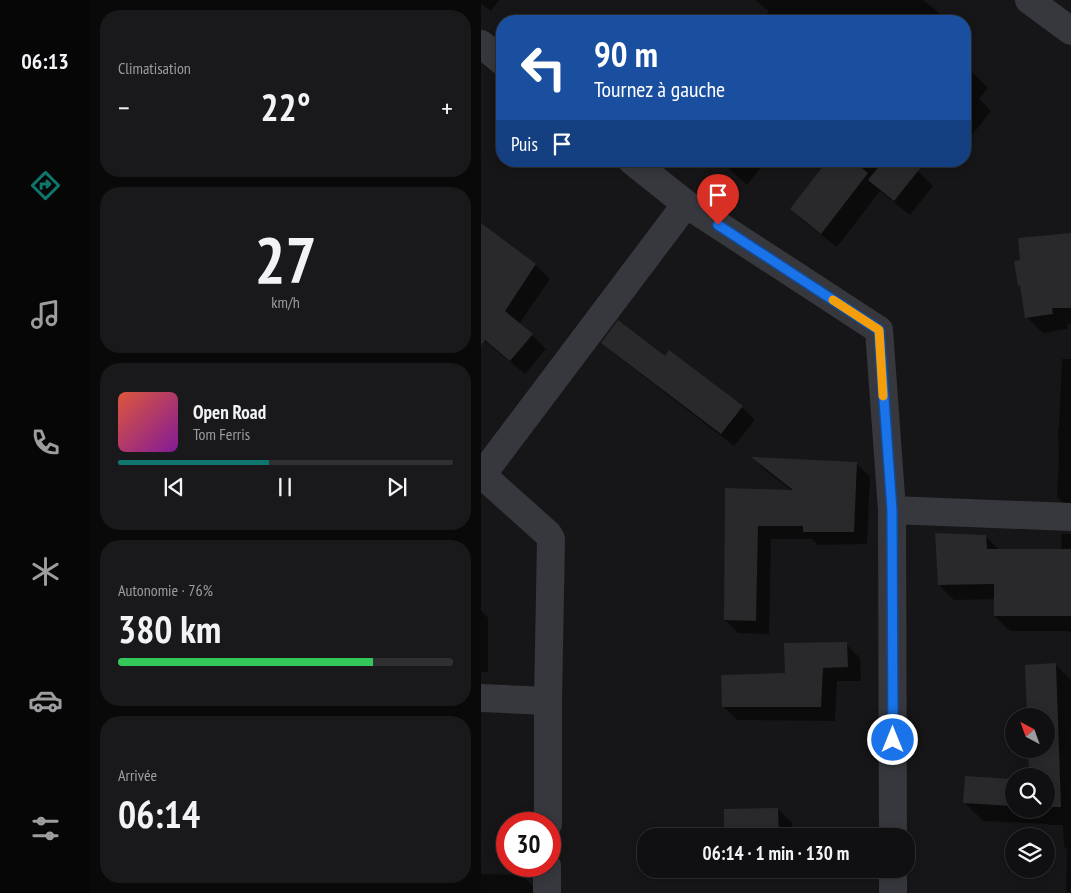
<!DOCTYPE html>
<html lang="fr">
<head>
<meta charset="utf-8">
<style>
  :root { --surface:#101012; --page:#19191b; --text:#f1f3f6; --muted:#9c9d9f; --line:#303032; --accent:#0f766e }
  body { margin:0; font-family:"PT Sans Narrow",sans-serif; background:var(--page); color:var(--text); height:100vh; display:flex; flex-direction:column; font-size:19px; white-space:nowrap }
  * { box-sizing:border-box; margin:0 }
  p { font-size:16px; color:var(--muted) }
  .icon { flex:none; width:28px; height:28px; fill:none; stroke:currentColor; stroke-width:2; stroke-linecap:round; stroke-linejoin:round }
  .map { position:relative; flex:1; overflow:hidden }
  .details { display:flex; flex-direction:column; gap:10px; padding:10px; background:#09090a; width:391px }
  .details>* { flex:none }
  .guide { position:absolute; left:15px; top:15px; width:475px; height:152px; border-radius:20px; box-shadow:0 2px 12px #0003,0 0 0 1px var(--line); background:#1a4fa0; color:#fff; overflow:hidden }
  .needle { width:32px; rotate:319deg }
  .fabs { position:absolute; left:524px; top:708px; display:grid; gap:10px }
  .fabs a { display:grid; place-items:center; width:50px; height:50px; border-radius:50%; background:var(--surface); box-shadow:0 2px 12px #0003,0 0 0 1px var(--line); font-size:25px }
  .speed { position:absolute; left:15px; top:812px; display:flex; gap:10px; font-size:25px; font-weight:700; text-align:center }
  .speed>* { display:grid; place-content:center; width:65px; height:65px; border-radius:50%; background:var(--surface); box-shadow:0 2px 12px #0003,0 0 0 1px var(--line); line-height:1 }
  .speed .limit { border:8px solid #d22; background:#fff; color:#111 }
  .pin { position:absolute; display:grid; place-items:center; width:42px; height:42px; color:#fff; margin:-51px -21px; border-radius:50% 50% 50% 0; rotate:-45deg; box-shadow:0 0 5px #0007 }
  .pin .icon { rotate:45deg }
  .me { position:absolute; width:55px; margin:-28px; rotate:0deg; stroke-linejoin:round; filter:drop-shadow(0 0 4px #0008) }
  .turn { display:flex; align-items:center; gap:18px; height:105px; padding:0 15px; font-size:22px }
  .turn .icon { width:65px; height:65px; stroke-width:2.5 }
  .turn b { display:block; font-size:35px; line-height:42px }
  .then { display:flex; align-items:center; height:48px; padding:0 15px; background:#0003; gap:10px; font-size:19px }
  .big { font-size:38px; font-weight:600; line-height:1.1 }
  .details .card { flex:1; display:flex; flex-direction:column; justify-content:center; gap:8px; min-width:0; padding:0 18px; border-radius:20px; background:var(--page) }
  .details .dial { align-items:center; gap:0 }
  .dial b { font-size:65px; line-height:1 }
  .song { display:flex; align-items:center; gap:15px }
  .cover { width:60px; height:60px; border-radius:8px; background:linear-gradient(135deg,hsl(10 70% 55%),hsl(290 70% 35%)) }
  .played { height:5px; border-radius:2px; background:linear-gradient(90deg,var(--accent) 45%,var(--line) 45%) }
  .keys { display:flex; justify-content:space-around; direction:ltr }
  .heat { display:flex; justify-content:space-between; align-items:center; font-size:28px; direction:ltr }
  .charge { height:8px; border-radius:4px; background:linear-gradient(90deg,#34c759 76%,var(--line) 0) }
  .trip { position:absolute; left:156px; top:828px; width:278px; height:50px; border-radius:20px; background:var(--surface); box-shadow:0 2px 12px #0003,0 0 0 1px var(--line); font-weight:600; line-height:50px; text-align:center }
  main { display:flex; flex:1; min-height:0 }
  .tabs { display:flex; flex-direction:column; width:90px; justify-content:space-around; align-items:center; background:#060607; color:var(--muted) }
  .tabs .icon { width:35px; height:35px }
  .tabs .current { color:var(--accent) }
  .tabs b { font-size:22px; color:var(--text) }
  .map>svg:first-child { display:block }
</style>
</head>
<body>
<main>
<nav class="tabs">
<b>06:13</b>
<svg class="icon current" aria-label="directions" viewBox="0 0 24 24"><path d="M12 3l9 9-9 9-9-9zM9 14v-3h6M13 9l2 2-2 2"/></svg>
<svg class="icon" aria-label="music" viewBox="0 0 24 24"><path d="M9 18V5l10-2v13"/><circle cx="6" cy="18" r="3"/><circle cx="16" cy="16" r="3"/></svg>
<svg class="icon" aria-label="phone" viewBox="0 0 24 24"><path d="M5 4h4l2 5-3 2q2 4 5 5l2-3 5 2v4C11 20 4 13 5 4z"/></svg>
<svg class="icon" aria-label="climate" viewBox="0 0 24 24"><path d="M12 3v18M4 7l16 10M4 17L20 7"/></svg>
<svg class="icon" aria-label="car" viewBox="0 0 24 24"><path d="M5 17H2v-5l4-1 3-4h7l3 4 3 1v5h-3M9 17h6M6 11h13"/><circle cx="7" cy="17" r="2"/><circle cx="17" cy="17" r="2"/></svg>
<svg class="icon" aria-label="filters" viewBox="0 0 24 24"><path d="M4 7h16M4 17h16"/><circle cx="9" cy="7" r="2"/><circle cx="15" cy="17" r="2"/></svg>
</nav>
<section class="details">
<div class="card"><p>Climatisation</p>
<div class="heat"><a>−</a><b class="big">22°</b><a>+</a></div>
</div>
<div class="card dial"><b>27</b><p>km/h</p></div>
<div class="card">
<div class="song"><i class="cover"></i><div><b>Open Road</b><p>Tom Ferris</p></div></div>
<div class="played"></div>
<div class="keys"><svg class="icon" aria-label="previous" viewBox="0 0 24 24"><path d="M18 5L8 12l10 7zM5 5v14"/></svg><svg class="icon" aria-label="pause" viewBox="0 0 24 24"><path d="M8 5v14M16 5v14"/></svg><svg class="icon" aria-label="next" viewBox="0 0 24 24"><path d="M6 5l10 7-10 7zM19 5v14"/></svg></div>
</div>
<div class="card"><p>Autonomie · 76%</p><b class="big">380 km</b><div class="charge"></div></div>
<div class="card"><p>Arrivée</p><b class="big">06:14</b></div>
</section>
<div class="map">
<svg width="590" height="893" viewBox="0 0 590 893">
  <rect width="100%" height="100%" fill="#161618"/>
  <g fill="#0007">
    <polygon points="0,0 18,0 10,11 0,4"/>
    <polygon points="274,0 442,0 455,10 466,21 280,21 288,11"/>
    <polygon points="484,67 492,73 507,88 498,99 510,111 491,135 484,129"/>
    <polygon points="239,161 285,161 266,185"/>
    <polygon points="347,161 424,161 437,171 452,186 429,215 399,191 356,247 325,223 310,209"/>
    <polygon points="0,225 55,265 69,279 38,324 51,335 65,349 44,374 0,338"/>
    <polygon points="590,234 590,324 586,324 587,329 562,333 546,317 541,288 538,285 540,261"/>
    <polygon points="122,342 184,358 188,352 261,407 274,420 253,446 135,355"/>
    <polygon points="581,359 590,359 590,511 576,497 578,461 577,427 578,427"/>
    <polygon points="273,459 375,463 389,477 386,544 337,545 331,539 290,539 288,634 257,633 244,620 245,489 311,491 284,470"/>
    <polygon points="581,534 590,534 590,633 588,631 529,631 514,616 514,599 473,600 458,585 505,537 519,550 580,550"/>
    <polygon points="0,610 7,618 7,672 0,672"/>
    <polygon points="365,644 379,658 380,681 356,681 354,721 256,720 242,706"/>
    <polygon points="575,665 590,680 590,893 585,892 586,849 583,846 582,825 568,825 567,824 502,821 484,803 485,778 532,780 532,809 565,809 565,776 549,776 548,749 565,749 565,716 547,716 545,666"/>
    <polygon points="297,809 311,823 311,836 244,836 244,810"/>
    <polygon points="251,869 311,869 311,875 258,876"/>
    <polygon points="0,874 41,875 58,893 0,893"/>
  </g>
  <g fill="#29292c">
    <polygon points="346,161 372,161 387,173 340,234 309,209"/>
    <polygon points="402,161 445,161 413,201 387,180"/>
    <polygon points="0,223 55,264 24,311 52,334 29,361 4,340 0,346"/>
    <polygon points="590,233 590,308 571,308 572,314 544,318 539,285 537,286 533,261 539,260 537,238"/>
    <polygon points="137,320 184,356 188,350 262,406 240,434 120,343"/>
    <polygon points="270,457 376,462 373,532 322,532 322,526 277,526 275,621 243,620 244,488 312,490"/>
    <polygon points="454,533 505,535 506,549 590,549 590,616 513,616 513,584 457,585"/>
    <polygon points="366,642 367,667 342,668 340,707 241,707 240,675 304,673 303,643"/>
    <polygon points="575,663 580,807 565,807 565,776 548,776 547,749 565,749 565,716 546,716 544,665"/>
    <polygon points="484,776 532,779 532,806 482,803"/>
    <polygon points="297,808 298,836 243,836 243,809"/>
  </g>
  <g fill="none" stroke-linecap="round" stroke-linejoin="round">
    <g stroke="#37383d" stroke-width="28">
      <polyline points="548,0 590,31"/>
      <polyline points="0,44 21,61"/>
      <polyline points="151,161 205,204 398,330 411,510 412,836"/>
      <polyline points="0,474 67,534 70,539 67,701 67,824"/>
      <polyline points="1,475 205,204"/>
      <polyline points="411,510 590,517"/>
      <polyline points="0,698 67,701"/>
      <polyline points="412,869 412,893"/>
      <polyline points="66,893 66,866"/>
    </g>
  </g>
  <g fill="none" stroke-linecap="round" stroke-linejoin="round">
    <g stroke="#114b97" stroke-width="12">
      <polyline id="route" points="237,225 398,330 411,510 412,740"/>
    </g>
    <use href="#route" stroke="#1a73e8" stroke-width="9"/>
    <polyline stroke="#f59e0b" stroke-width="9" points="352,300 398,330 402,396"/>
  </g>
</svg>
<div class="fabs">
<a><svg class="needle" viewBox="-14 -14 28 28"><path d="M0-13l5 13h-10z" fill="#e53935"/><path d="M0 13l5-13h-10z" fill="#9c9d9f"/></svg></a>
<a><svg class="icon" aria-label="search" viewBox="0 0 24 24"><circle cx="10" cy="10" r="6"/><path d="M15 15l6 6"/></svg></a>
<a><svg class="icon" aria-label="layers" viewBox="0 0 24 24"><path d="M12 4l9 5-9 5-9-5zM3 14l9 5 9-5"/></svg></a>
</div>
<div class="speed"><div class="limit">30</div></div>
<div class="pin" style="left:237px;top:225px;background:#d93025"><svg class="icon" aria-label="arrive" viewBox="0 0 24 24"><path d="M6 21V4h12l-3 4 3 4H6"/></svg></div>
<svg class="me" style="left:412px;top:740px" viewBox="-20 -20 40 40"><circle r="17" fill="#1a73e8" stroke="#fff" stroke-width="3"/><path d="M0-11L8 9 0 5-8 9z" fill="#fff"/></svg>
<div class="trip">06:14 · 1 min · 130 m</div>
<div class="guide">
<div class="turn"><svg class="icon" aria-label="left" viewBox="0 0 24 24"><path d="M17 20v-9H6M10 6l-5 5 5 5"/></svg><div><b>90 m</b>Tournez à gauche</div></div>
<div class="then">Puis<svg class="icon" aria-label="arrive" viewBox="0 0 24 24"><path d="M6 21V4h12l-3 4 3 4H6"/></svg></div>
</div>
</div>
</main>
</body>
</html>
